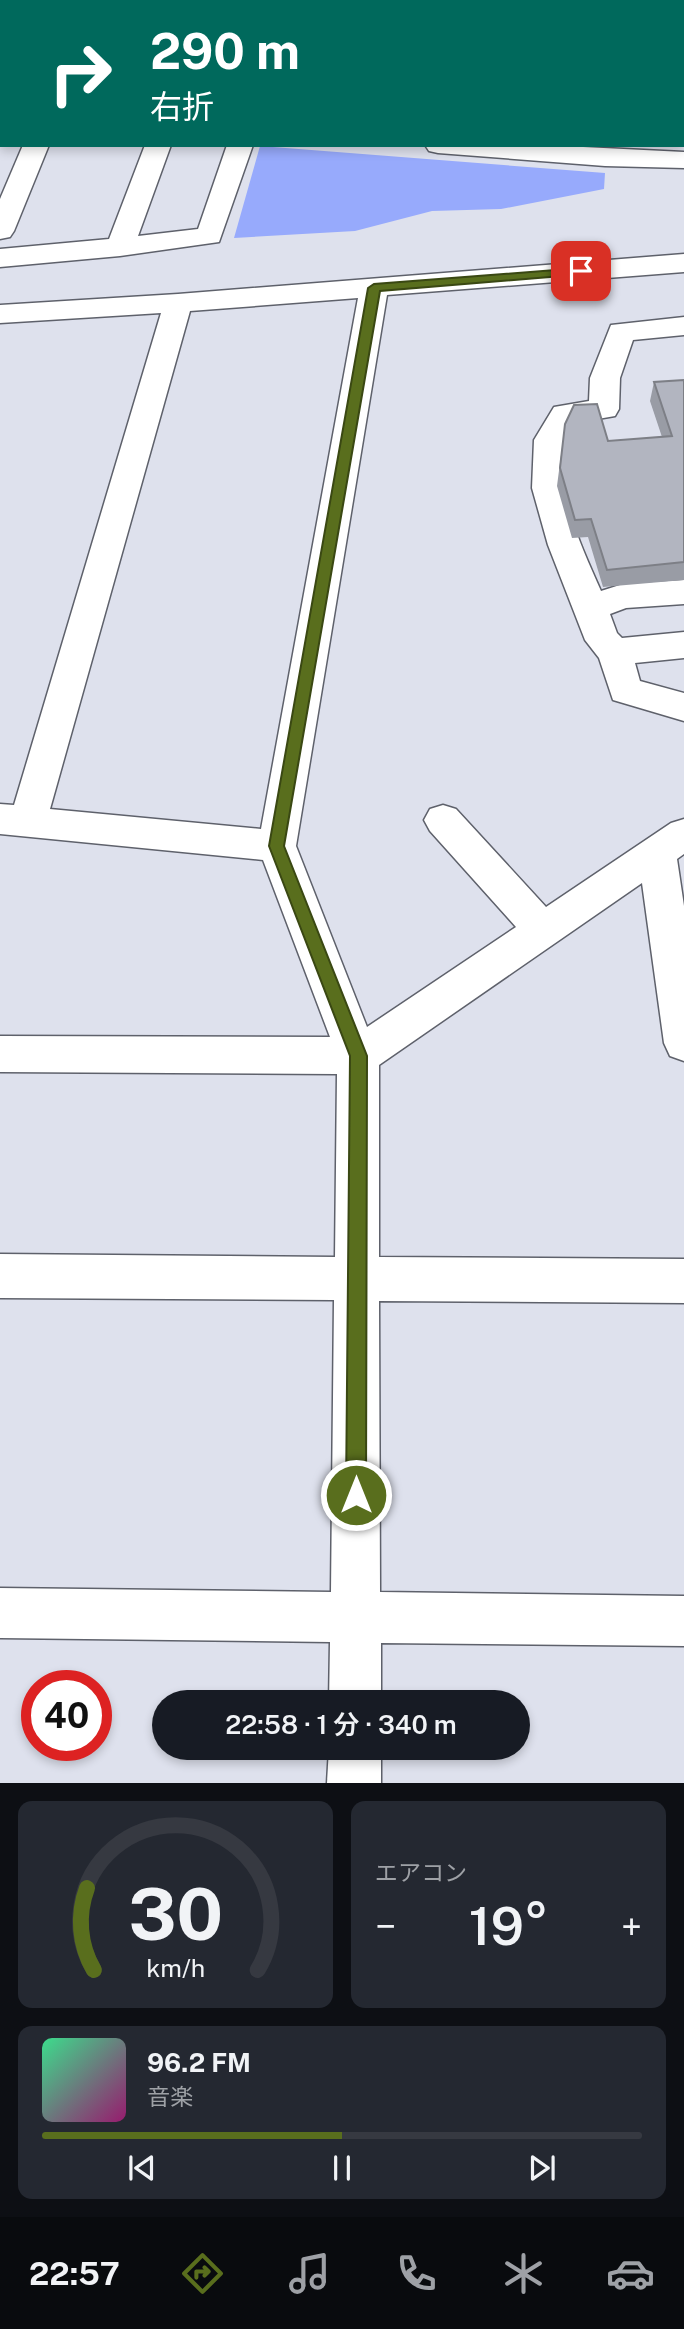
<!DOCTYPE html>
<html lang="ja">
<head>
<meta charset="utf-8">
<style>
  :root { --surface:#171b24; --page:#242831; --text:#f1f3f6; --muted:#9ea1a6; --line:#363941; --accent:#596e1d }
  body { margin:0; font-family:"Public Sans","Noto Sans JP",sans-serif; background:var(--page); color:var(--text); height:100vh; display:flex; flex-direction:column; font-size:26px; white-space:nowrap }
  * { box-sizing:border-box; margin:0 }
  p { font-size:23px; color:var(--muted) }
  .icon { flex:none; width:38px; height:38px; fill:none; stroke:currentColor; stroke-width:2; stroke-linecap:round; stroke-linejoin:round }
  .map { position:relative; height:1783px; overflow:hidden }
  .sheet { display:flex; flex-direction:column; gap:18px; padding:18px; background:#0d0f14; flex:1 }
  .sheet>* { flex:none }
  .top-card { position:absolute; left:0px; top:0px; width:684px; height:147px; box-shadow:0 4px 10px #0003; background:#00695c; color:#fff; overflow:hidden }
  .speed { position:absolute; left:21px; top:1670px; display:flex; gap:14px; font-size:35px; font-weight:700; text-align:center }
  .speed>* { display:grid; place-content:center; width:91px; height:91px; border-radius:50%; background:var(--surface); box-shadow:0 4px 10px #0003; line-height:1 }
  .speed .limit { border:10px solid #d22; background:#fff; color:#111 }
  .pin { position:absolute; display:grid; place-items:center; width:60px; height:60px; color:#fff; margin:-30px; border-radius:14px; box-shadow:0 4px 10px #0006 }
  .me { position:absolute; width:77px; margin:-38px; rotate:0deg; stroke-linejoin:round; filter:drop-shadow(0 0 5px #0008) }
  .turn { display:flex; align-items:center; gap:24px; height:147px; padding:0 35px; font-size:32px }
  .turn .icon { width:91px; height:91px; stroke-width:2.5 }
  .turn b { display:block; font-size:49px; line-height:60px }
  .big { font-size:52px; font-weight:600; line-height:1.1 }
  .sheet .tile { flex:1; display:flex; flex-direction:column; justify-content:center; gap:10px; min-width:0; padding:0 24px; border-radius:14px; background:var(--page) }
  .sheet .dial { align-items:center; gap:0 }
  .dial svg { height:182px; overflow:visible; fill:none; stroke:var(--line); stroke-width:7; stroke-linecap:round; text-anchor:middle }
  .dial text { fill:var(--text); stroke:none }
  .song { display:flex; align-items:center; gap:21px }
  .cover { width:84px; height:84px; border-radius:10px; background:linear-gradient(135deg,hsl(150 70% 55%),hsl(320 70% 35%)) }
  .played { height:7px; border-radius:4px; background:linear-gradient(90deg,var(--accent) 50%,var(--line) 50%) }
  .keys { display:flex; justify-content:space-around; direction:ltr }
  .heat { display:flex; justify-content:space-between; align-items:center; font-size:38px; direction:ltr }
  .sheet .tiles { flex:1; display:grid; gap:18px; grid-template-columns:1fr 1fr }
  .tile:last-child { grid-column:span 2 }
  .trip { position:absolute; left:152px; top:1690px; width:378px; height:70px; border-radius:35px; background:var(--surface); box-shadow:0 4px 10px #0003; font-weight:600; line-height:70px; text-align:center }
  .tab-bar { display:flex; height:112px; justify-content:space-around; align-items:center; background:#090b0e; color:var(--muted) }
  .tab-bar .icon { width:49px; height:49px }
  .tab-bar .current { color:var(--accent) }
  .tab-bar b { font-size:32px; color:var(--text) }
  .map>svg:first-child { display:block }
</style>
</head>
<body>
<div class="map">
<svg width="684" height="1783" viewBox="0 0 684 1783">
  <rect width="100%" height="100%" fill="#dee1ed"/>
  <polygon fill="#97aafc" points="260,146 605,173 604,189 501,209 432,211 355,231 234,238"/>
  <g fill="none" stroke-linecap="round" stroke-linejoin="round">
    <g stroke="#5e616b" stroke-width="3">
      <g id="minor">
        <polygon points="83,0 107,0 82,2"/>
        <polygon points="195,0 219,0 194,2"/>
        <rect x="279" y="0" width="24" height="2"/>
        <rect x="387" y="0" width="24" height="2"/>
        <rect x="493" y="0" width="24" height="2"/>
        <polygon points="602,0 626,0 627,2 603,2"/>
        <rect x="682" y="29" width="2" height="14"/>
        <polygon points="23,145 49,145 14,231 10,237 0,239 0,199"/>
        <polygon points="145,145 171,145 138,236 198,229 227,145 253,145 219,242 120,256 0,267 0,249 109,239"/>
        <polygon points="425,145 543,145 684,152 684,168 605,166 438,153 429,151"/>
        <path d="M684 254V272L387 295 296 846 367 1027 516 927 430 831 424 820 430 809 443 805 456 809 546 907 671 823 684 819V854L677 859 684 906V1061L670 1056 664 1043 642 883 379 1065V1257L684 1259V1303L379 1301 380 1592 684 1596V1646L381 1643V1703H329L330 1642 0 1638V1588L331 1592 334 1300 0 1298V1254L335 1257 337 1074 0 1072V1036L330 1037 263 860 0 834V804L14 805 161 313 0 323V305L178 294ZM358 298 261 829 50 809 190 311Z"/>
        <path d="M684 317V335L633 340 620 378 619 409 615 416 575 423C546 475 579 541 601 591L623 584 684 580V604L626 608 610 614 617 633 622 638 684 632V658L635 663 640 681 684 693V721L613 700 599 658 585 640 548 545 532 488 534 440 554 407 589 401 590 378 611 325Z"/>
        <polygon points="329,1748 381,1748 381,1783 327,1783"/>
      </g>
    </g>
    <use href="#minor" fill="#fff" fill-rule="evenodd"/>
  </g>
  <polygon fill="#999ca5" points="684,380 684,580 603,587 588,537 572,538 557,486 565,424 608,441 662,437 650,401 654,382"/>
  <polygon fill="#b2b5c0" stroke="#7d7f86" stroke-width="2" points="684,380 684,562 607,570 591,519 575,520 560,468 565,424 574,405 597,404 608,441 672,436 654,382"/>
  <polygon fill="#596e1d" stroke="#3a4813" stroke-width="2" points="581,268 585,269 585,274 380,291 284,846 367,1056 366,1495 363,1502 356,1505 349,1502 346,1495 350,1056 269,846 368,288 374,284"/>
</svg>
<div class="speed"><div class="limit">40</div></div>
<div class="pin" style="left:581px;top:271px;background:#d93025"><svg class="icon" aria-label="arrive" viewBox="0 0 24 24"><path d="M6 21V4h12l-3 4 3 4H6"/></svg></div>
<svg class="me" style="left:356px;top:1495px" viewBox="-20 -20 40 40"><circle r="17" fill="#596e1d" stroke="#fff" stroke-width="3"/><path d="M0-11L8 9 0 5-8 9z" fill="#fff"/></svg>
<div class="trip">22:58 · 1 分 · 340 m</div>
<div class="top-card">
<div class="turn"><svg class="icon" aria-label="right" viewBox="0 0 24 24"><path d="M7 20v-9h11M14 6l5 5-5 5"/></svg><div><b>290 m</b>右折</div></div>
</div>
</div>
<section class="sheet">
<div class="tiles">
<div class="tile dial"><svg viewBox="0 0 100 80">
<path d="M14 69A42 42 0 1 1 86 69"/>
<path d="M14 69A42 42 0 0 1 11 33" stroke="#596e1d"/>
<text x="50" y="56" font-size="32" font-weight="700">30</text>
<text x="50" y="72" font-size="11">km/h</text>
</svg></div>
<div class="tile"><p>エアコン</p>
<div class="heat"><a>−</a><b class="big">19°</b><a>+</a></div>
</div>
<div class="tile">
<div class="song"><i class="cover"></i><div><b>96.2 FM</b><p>音楽</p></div></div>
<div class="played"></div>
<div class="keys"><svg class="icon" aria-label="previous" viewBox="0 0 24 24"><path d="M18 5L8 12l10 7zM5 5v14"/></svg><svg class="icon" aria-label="pause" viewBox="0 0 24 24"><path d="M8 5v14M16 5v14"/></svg><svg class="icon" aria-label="next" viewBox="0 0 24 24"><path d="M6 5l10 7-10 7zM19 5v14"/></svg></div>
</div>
</div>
</section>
<nav class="tab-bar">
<b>22:57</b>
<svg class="icon current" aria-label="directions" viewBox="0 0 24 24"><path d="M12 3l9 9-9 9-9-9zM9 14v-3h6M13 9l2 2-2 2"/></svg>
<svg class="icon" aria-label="music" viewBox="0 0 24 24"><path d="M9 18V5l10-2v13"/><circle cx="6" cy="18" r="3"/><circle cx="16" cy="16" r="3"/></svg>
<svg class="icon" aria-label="phone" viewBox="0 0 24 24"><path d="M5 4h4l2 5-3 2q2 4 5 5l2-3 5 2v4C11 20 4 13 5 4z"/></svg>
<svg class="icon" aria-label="climate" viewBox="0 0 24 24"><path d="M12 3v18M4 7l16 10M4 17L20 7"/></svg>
<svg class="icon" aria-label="car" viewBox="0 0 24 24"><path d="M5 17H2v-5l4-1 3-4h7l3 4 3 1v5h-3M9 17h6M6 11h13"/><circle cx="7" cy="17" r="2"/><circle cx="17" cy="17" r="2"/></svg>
</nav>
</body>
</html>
